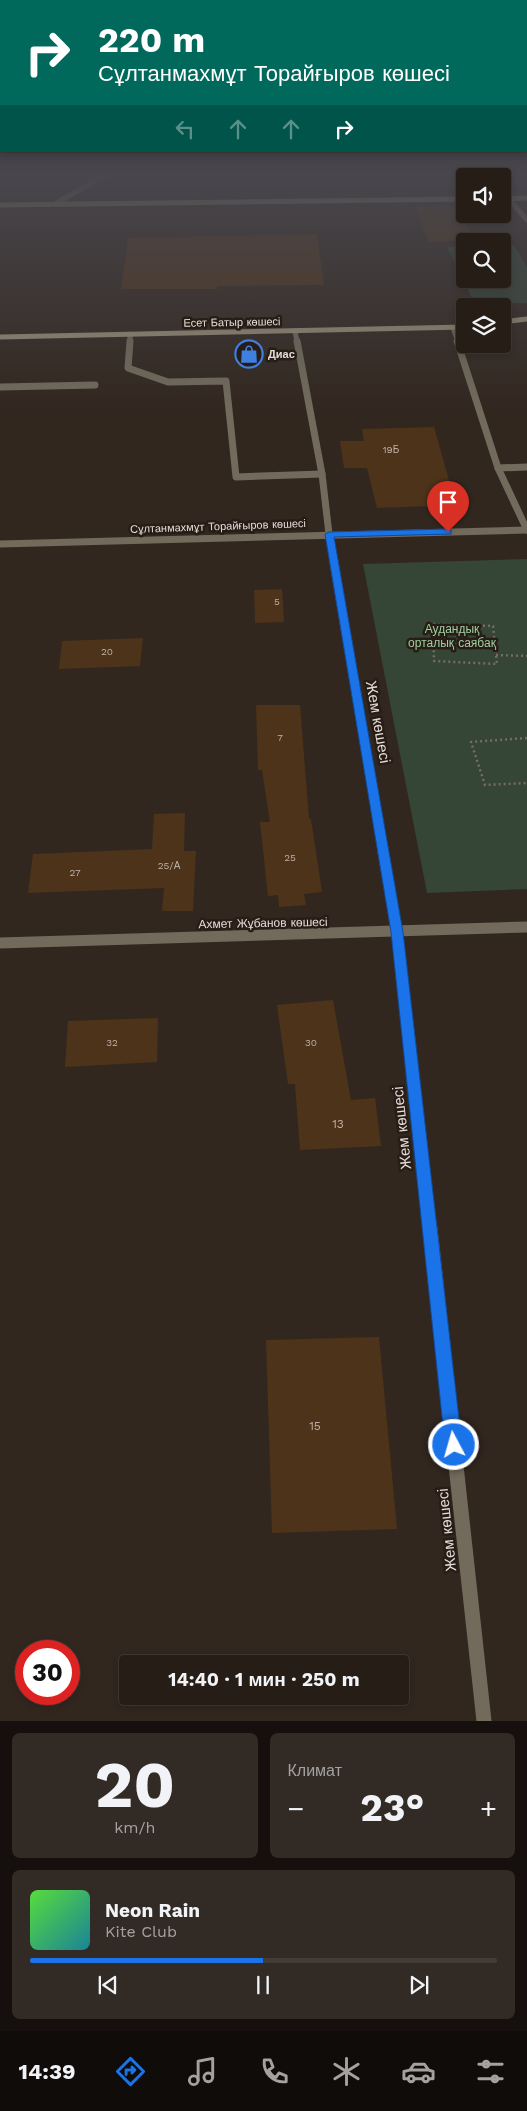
<!DOCTYPE html>
<html lang="ru">
<head>
<meta charset="utf-8">
<style>
  :root { --surface:#261d17; --page:#322a24; --text:#f1f3f6; --muted:#a4a2a1; --line:#423b36; --accent:#1a73e8 }
  body { margin:0; font-family:"Work Sans",sans-serif; background:var(--page); color:var(--text); height:100vh; display:flex; flex-direction:column; font-size:19px; white-space:nowrap }
  * { box-sizing:border-box; margin:0 }
  p { font-size:16px; color:var(--muted) }
  .icon { flex:none; width:28px; height:28px; fill:none; stroke:currentColor; stroke-width:2; stroke-linecap:round; stroke-linejoin:round }
  .map { position:relative; height:1721px; overflow:hidden }
  .panel { display:flex; flex-direction:column; gap:12px; padding:12px; background:#15100d; flex:1 }
  .panel>* { flex:none }
  .banner { position:absolute; left:0px; top:0px; width:528px; height:152px; box-shadow:0 2px 8px #0003,0 0 0 1px var(--line); background:#00695c; color:#fff; overflow:hidden }
  .controls { position:absolute; left:456px; top:168px; display:grid; gap:10px }
  .controls a { display:grid; place-items:center; width:55px; height:55px; border-radius:5px; background:var(--surface); box-shadow:0 2px 8px #0003,0 0 0 1px var(--line); font-size:25px }
  .speed { position:absolute; left:15px; top:1640px; display:flex; gap:10px; font-size:25px; font-weight:700; text-align:center }
  .speed>* { display:grid; place-content:center; width:65px; height:65px; border-radius:50%; background:var(--surface); box-shadow:0 2px 8px #0003,0 0 0 1px var(--line); line-height:1 }
  .speed .limit { border:8px solid #d22; background:#fff; color:#111 }
  .pin { position:absolute; display:grid; place-items:center; width:42px; height:42px; color:#fff; margin:-51px -21px; border-radius:50% 50% 50% 0; rotate:-45deg; box-shadow:0 0 5px #0007 }
  .pin .icon { rotate:45deg }
  .me { position:absolute; width:55px; margin:-28px; rotate:354deg; stroke-linejoin:round; filter:drop-shadow(0 0 4px #0008) }
  .turn { display:flex; align-items:center; gap:18px; height:105px; padding:0 15px; font-size:22px }
  .turn .icon { width:65px; height:65px; stroke-width:2.5 }
  .turn b { display:block; font-size:35px; line-height:42px }
  .lanes { display:flex; align-items:center; height:48px; padding:0 15px; background:#0003; justify-content:center; gap:25px; direction:ltr }
  .lanes .off { opacity:.35 }
  .big { font-size:38px; font-weight:700; line-height:1.1 }
  .panel .widget { flex:1; display:flex; flex-direction:column; justify-content:center; gap:8px; min-width:0; padding:0 18px; border-radius:8px; background:var(--page) }
  .panel .dial { align-items:center; gap:0 }
  .dial b { font-size:65px; line-height:1 }
  .song { display:flex; align-items:center; gap:15px }
  .cover { width:60px; height:60px; border-radius:8px; background:linear-gradient(135deg,hsl(110 70% 55%),hsl(190 70% 35%)) }
  .played { height:5px; border-radius:2px; background:linear-gradient(90deg,var(--accent) 50%,var(--line) 50%) }
  .keys { display:flex; justify-content:space-around; direction:ltr }
  .heat { display:flex; justify-content:space-between; align-items:center; font-size:28px; direction:ltr }
  .panel .tiles { flex:1; display:grid; gap:12px; grid-template-columns:1fr 1fr }
  .widget:last-child { grid-column:span 2 }
  .trip { position:absolute; left:119px; top:1655px; width:290px; height:50px; border-radius:5px; background:var(--surface); box-shadow:0 2px 8px #0003,0 0 0 1px var(--line); font-weight:700; line-height:50px; text-align:center }
  .dock { display:flex; height:80px; justify-content:space-around; align-items:center; background:#0f0c09; color:var(--muted) }
  .dock .icon { width:35px; height:35px }
  .dock .selected { color:var(--accent) }
  .dock b { font-size:22px; color:var(--text) }
  .map>svg:first-child { display:block }
</style>
</head>
<body>
<div class="map">
<svg width="527" height="1721" viewBox="0 0 527 1721">
  <rect width="100%" height="100%" fill="#32271f"/>
  <g fill="#354536">
    <polygon points="503,245 514,245 527,267 527,303 475,304 447,247 465,246 465,279 502,279"/>
    <polygon points="527,559 527,889 427,893 363,564"/>
  </g>
  <g fill="#4d3319">
    <polygon points="459,206 473,240 428,242 416,207"/>
    <polygon points="317,234 324,285 217,286 217,289 121,289 128,238"/>
    <polygon points="434,427 456,505 377,508 367,468 344,468 340,441 364,441 362,429"/>
    <polygon points="282,589 284,622 255,623 254,590"/>
    <polygon points="143,638 140,666 59,669 62,641"/>
    <polygon points="256,705 300,705 309,819 311,819 322,892 304,894 306,905 279,907 278,895 268,896 260,822 270,822 262,770 258,770"/>
    <polygon points="185,813 184,851 196,851 193,911 162,911 164,888 28,893 33,854 152,849 154,814"/>
    <polygon points="333,1000 351,1100 375,1098 381,1146 300,1150 295,1084 288,1084 277,1005"/>
    <polygon points="158,1018 157,1062 65,1067 68,1021"/>
    <polygon points="379,1337 397,1529 272,1533 266,1340"/>
  </g>
  <g fill="none" stroke-linecap="round" stroke-linejoin="round">
    <g stroke="#766c65" stroke-width="2.5" stroke-dasharray="2 3" stroke-linecap="butt">
      <polygon points="433,624 493,626 497,664 434,661"/>
      <polyline points="496,655 527,656"/>
      <polyline points="527,738 471,742 485,785 527,783"/>
    </g>
    <g stroke="#726b5c" stroke-width="5">
      <polyline points="55,204 110,172"/>
      <polyline points="453,328 458,342"/>
      <polyline points="295,331 297,342"/>
      <polyline points="130,342 130,334"/>
    </g>
    <g stroke="#726b5c" stroke-width="7">
      <polyline points="130,341 128,368 168,382 226,381 236,477 322,474"/>
      <polyline points="297,341 322,474 329,534"/>
      <polyline points="457,341 498,468 527,530"/>
      <polyline points="0,387 95,385"/>
      <polyline points="498,468 527,467"/>
    </g>
    <polyline stroke="#726b5c" stroke-width="5" points="509,199 527,220"/>
    <g stroke="#726b5c" stroke-width="7">
      <polyline points="329,534 334,564"/>
      <polyline points="0,544 527,530"/>
    </g>
    <polyline stroke="#726b5c" stroke-width="9" points="334,562 383,853"/>
    <g stroke="#726b5c" stroke-width="11">
      <polyline points="383,851 397,933 430,1230"/>
      <polyline points="0,943 527,927"/>
    </g>
    <polyline stroke="#726b5c" stroke-width="15" points="430,1228 484,1721"/>
    <g stroke="#9b9078" stroke-width="5">
      <polyline points="502,199 527,198"/>
      <polyline points="0,205 465,199"/>
      <polyline points="502,322 527,319"/>
      <polyline points="0,337 465,327"/>
    </g>
  </g>
  <linearGradient id="sky" x2="0" y2="1"><stop stop-color="#1c1511"/><stop offset="0.42" stop-color="#49474d"/><stop offset="1" stop-color="#49474d" stop-opacity="0"/></linearGradient>
  <rect width="527" height="413" fill="url(#sky)"/>
  <polygon fill="#1a73e8" stroke="#114b97" points="448,529 451,530 451,534 334,537 403,932 462,1445 460,1451 454,1453 448,1451 445,1445 391,932 325,534 329,532"/>
  <defs>
    <g id="shop-ring" transform="scale(1.4375)"><circle r="9.5" fill="#281d16" stroke="#3f7fe0" stroke-width="1.5"/><path d="M-5-2.5h2.3a2.7 3.5 0 0 1 5.4 0H5L5.5 6h-11ZM-1.5-2.5h3a1.5 2.3 0 0 0-3 0Z" fill="#3f7fe0"/></g>
  </defs>
  <g fill-rule="evenodd">
    <use href="#shop-ring" x="249" y="354"/>
  </g>
  <g text-anchor="middle" stroke-width="5" stroke-linejoin="round" paint-order="stroke">
    <g font-size="10" fill="#beb2a8">
      <text x="391" y="453">19Б</text>
      <text x="277" y="605">5</text>
      <text x="107" y="655">20</text>
      <text x="280" y="741">7</text>
      <text x="290" y="861">25</text>
      <text x="169" y="869">25/А</text>
      <text x="75" y="876">27</text>
      <text x="112" y="1046">32</text>
      <text x="311" y="1046">30</text>
    </g>
    <g font-size="11" fill="#e4dcd7" stroke="#281d16">
      <text transform="translate(232 322) rotate(-1)" y="4">Есет Батыр көшесі</text>
      <text transform="translate(218 526) rotate(-2)" y="4">Сұлтанмахмұт Торайғыров көшесі</text>
    </g>
    <g font-size="11" font-weight="bold" fill="#e4dcd7" stroke="#281d16" text-anchor="start">
      <text x="268" y="358">Диас</text>
    </g>
    <g font-size="12" fill="#9dcf9f" stroke="#281d16">
      <text x="452" y="633">Аудандық<tspan x="452" dy="14">орталық саябақ</tspan></text>
    </g>
    <g font-size="12" fill="#e4dcd7" stroke="#281d16">
      <text transform="translate(263 923) rotate(-1)" y="4">Ахмет Жұбанов көшесі</text>
    </g>
    <g font-size="12" fill="#beb2a8">
      <text x="338" y="1128">13</text>
      <text x="315" y="1430">15</text>
    </g>
    <g font-size="15" fill="#e4dcd7" stroke="#281d16">
      <text transform="translate(378 722) rotate(80)" y="5">Жем көшесі</text>
      <text transform="translate(402 1128) rotate(-96)" y="5">Жем көшесі</text>
      <text transform="translate(447 1530) rotate(-96)" y="5">Жем көшесі</text>
    </g>
  </g>
</svg>
<div class="controls">
<a><svg class="icon" aria-label="sound" viewBox="0 0 24 24"><path d="M4 9h4l5-4v14l-5-4H4zM17 9q2 3 0 6"/></svg></a>
<a><svg class="icon" aria-label="search" viewBox="0 0 24 24"><circle cx="10" cy="10" r="6"/><path d="M15 15l6 6"/></svg></a>
<a><svg class="icon" aria-label="layers" viewBox="0 0 24 24"><path d="M12 4l9 5-9 5-9-5zM3 14l9 5 9-5"/></svg></a>
</div>
<div class="speed"><div class="limit">30</div></div>
<div class="pin" style="left:448px;top:532px;background:#d93025"><svg class="icon" aria-label="arrive" viewBox="0 0 24 24"><path d="M6 21V4h12l-3 4 3 4H6"/></svg></div>
<svg class="me" style="left:454px;top:1445px" viewBox="-20 -20 40 40"><circle r="17" fill="#1a73e8" stroke="#fff" stroke-width="3"/><path d="M0-11L8 9 0 5-8 9z" fill="#fff"/></svg>
<div class="trip">14:40 · 1 мин · 250 m</div>
<div class="banner">
<div class="turn"><svg class="icon" aria-label="right" viewBox="0 0 24 24"><path d="M7 20v-9h11M14 6l5 5-5 5"/></svg><div><b>220 m</b>Сұлтанмахмұт Торайғыров көшесі</div></div>
<div class="lanes"><svg class="icon off" aria-label="left" viewBox="0 0 24 24"><path d="M17 20v-9H6M10 6l-5 5 5 5"/></svg><svg class="icon off" aria-label="ahead" viewBox="0 0 24 24"><path d="M12 20V5M6 11l6-6 6 6"/></svg><svg class="icon off" aria-label="ahead" viewBox="0 0 24 24"><path d="M12 20V5M6 11l6-6 6 6"/></svg><svg class="icon" aria-label="right" viewBox="0 0 24 24"><path d="M7 20v-9h11M14 6l5 5-5 5"/></svg></div>
</div>
</div>
<section class="panel">
<div class="tiles">
<div class="widget dial"><b>20</b><p>km/h</p></div>
<div class="widget"><p>Климат</p>
<div class="heat"><a>−</a><b class="big">23°</b><a>+</a></div>
</div>
<div class="widget">
<div class="song"><i class="cover"></i><div><b>Neon Rain</b><p>Kite Club</p></div></div>
<div class="played"></div>
<div class="keys"><svg class="icon" aria-label="previous" viewBox="0 0 24 24"><path d="M18 5L8 12l10 7zM5 5v14"/></svg><svg class="icon" aria-label="pause" viewBox="0 0 24 24"><path d="M8 5v14M16 5v14"/></svg><svg class="icon" aria-label="next" viewBox="0 0 24 24"><path d="M6 5l10 7-10 7zM19 5v14"/></svg></div>
</div>
</div>
</section>
<nav class="dock">
<b>14:39</b>
<svg class="icon selected" aria-label="directions" viewBox="0 0 24 24"><path d="M12 3l9 9-9 9-9-9zM9 14v-3h6M13 9l2 2-2 2"/></svg>
<svg class="icon" aria-label="music" viewBox="0 0 24 24"><path d="M9 18V5l10-2v13"/><circle cx="6" cy="18" r="3"/><circle cx="16" cy="16" r="3"/></svg>
<svg class="icon" aria-label="phone" viewBox="0 0 24 24"><path d="M5 4h4l2 5-3 2q2 4 5 5l2-3 5 2v4C11 20 4 13 5 4z"/></svg>
<svg class="icon" aria-label="climate" viewBox="0 0 24 24"><path d="M12 3v18M4 7l16 10M4 17L20 7"/></svg>
<svg class="icon" aria-label="car" viewBox="0 0 24 24"><path d="M5 17H2v-5l4-1 3-4h7l3 4 3 1v5h-3M9 17h6M6 11h13"/><circle cx="7" cy="17" r="2"/><circle cx="17" cy="17" r="2"/></svg>
<svg class="icon" aria-label="filters" viewBox="0 0 24 24"><path d="M4 7h16M4 17h16"/><circle cx="9" cy="7" r="2"/><circle cx="15" cy="17" r="2"/></svg>
</nav>
</body>
</html>
